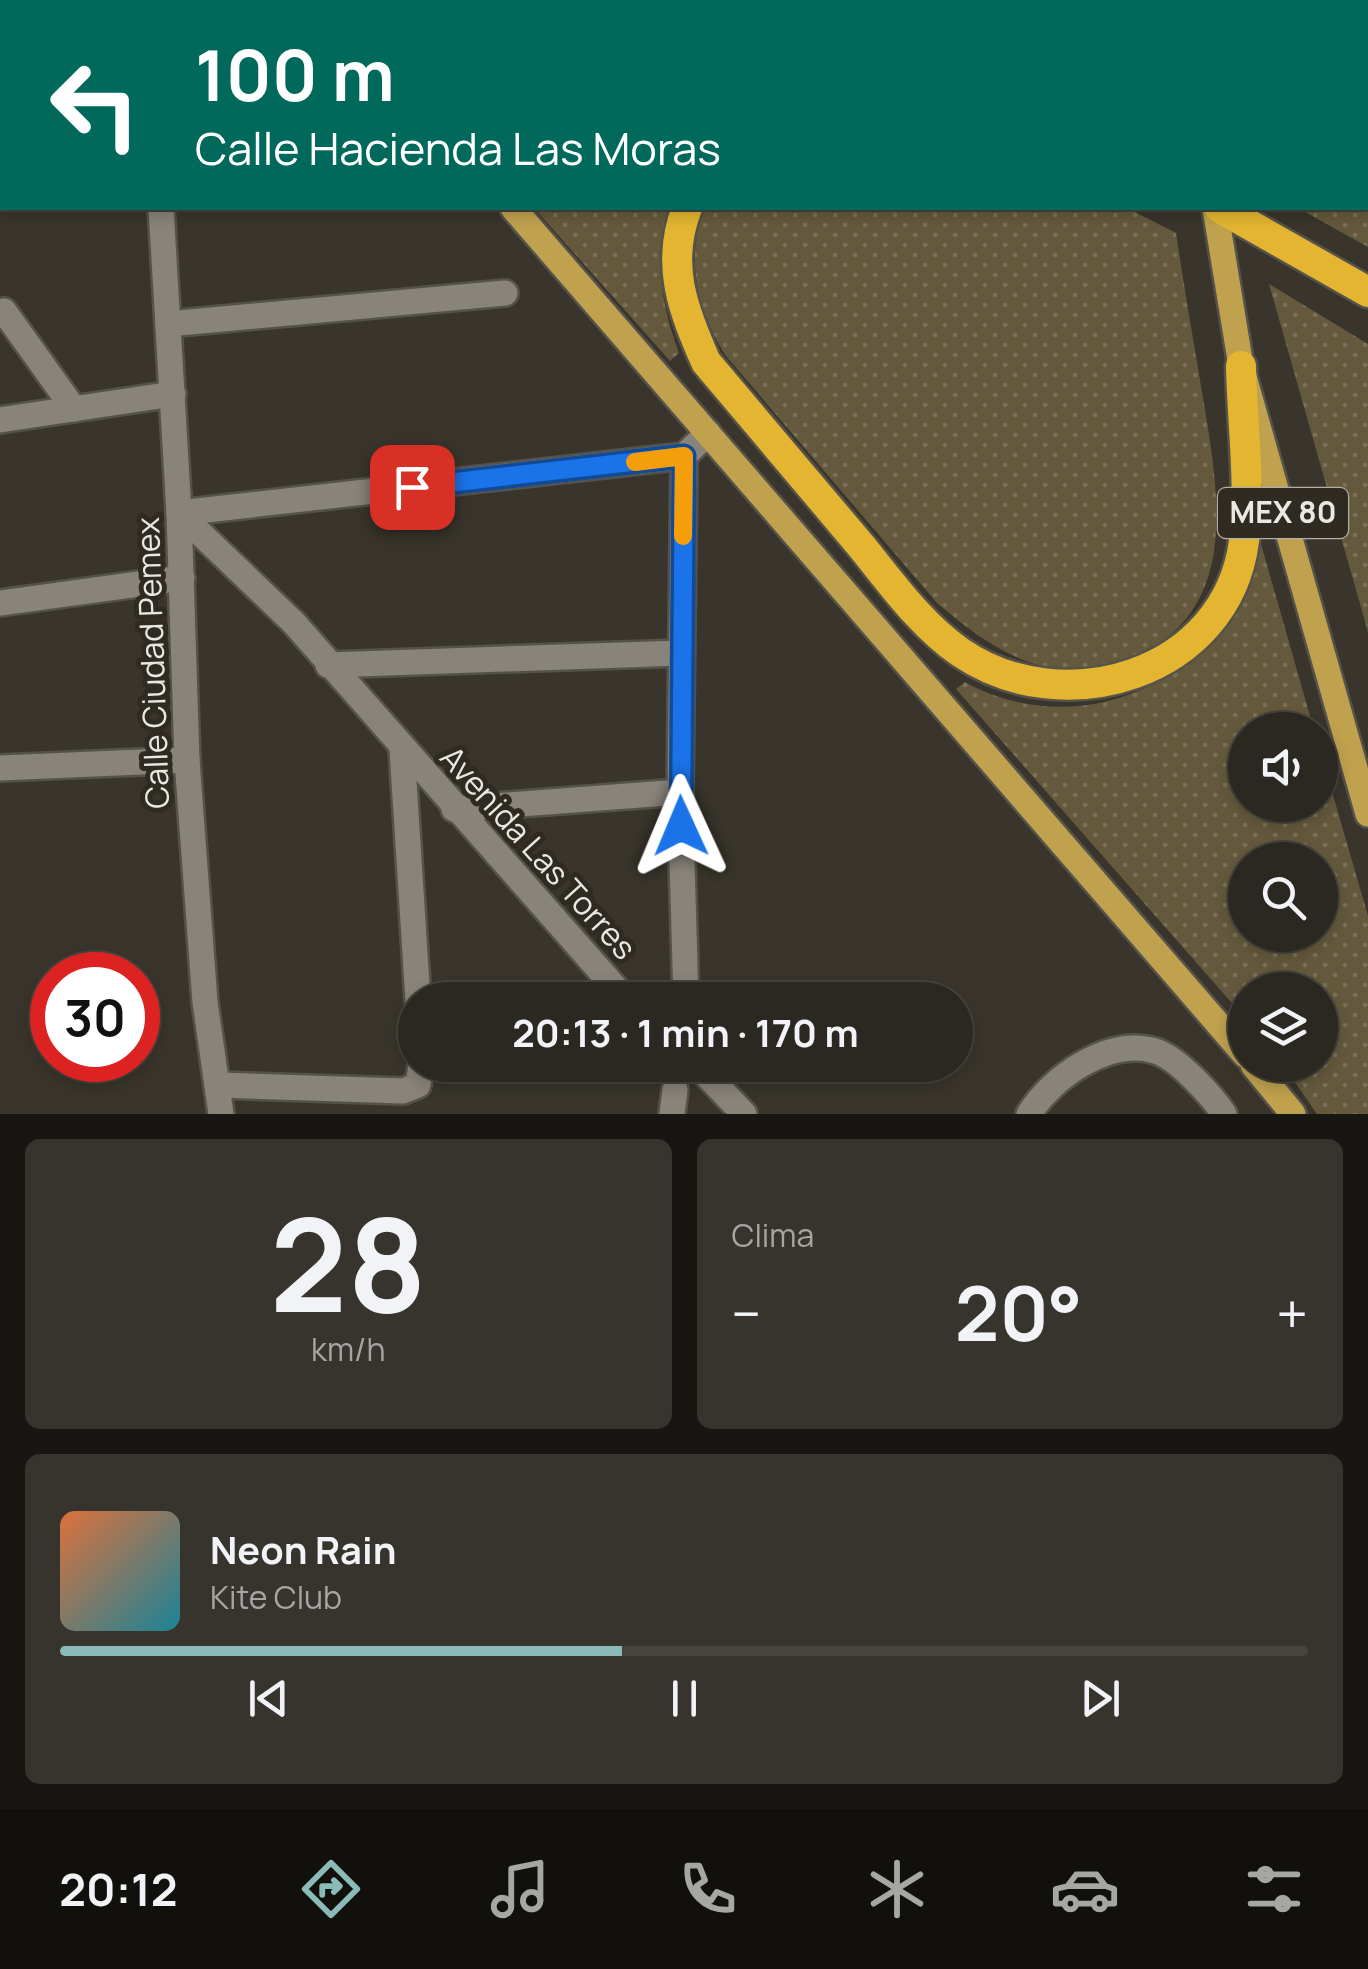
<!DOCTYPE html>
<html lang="es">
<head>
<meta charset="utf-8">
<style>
  :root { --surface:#2b2821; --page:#37342e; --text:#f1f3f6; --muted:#a6a6a5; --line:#47443f; --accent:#8bbbb9 }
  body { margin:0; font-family:Manrope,sans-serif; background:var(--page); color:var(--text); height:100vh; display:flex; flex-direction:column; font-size:38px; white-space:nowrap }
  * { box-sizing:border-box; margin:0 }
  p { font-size:32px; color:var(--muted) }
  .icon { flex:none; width:55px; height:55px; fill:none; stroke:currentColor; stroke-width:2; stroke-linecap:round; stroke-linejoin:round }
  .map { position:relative; height:1114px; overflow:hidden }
  .side { display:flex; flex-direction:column; gap:25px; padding:25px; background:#181612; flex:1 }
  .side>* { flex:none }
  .guide { position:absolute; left:0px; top:0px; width:1370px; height:210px; box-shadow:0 5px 15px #0003,0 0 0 2px var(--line); background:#00695c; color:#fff; overflow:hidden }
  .controls { position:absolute; left:1228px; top:712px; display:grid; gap:20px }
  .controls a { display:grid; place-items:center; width:110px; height:110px; border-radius:50%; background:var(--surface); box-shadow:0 5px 15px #0003,0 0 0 2px var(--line); font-size:50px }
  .speed { position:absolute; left:30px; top:952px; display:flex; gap:20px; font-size:50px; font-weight:700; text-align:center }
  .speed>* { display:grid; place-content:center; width:130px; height:130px; border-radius:50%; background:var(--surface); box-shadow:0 5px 15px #0003,0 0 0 2px var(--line); line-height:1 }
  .speed .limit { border:15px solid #d22; background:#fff; color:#111 }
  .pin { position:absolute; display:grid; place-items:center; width:85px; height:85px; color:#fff; margin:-42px; border-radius:20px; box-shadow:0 5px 15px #0006 }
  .me { position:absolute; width:110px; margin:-55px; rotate:359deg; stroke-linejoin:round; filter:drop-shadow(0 0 8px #0008) }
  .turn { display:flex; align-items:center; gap:35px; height:210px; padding:0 30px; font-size:45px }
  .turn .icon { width:130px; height:130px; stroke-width:2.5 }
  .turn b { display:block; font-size:70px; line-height:85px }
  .big { font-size:75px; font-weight:700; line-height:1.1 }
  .side .card { flex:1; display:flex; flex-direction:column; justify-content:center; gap:15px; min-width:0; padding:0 35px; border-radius:15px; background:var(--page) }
  .side .dial { align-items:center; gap:0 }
  .dial b { font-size:130px; line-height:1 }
  .song { display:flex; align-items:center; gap:30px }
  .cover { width:120px; height:120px; border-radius:15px; background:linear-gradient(135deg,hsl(20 70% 55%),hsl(190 70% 35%)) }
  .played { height:10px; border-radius:5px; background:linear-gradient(90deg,var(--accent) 45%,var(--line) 45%) }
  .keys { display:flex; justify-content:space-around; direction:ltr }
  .heat { display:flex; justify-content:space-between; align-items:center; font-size:55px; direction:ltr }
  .side .tiles { flex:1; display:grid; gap:25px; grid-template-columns:1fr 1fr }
  .card:last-child { grid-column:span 2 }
  .trip { position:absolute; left:398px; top:982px; width:575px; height:100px; border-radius:50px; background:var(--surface); box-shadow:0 5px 15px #0003,0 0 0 2px var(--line); font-weight:700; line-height:100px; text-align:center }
  .tabs { display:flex; height:160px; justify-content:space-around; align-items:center; background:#11100d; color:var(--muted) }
  .tabs .icon { width:70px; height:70px }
  .tabs .current { color:var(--accent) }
  .tabs b { font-size:45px; color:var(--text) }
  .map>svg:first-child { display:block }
</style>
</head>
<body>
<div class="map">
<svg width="1368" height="1114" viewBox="0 0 1368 1114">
  <defs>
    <pattern id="grass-dots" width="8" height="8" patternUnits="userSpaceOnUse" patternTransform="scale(2.5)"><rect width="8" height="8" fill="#64593c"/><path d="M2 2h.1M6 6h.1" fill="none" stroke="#7a7158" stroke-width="1.8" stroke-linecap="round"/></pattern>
  </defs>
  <rect width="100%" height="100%" fill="#39352c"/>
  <g fill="url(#grass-dots)" fill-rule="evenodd">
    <polygon points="270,0 638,0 646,2 276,2"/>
    <polygon points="812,0 1046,0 1052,2 820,2"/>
    <polygon points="1225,0 1368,0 1368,99 1368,2"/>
    <polygon points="1368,164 1368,247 1298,208 1368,208"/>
    <path d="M534 208H668C654 260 661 304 679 353L670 361Z"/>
    <path d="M704 208H1127L1176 233C1184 286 1193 339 1202 392 1219 495 1246 623 1115 664 1044 686 989 647 937 603L726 356C697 310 685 260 704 208Z"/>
    <polygon points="1269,284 1368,344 1368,632"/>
    <path d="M1261 544 1314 730H1245V805H1320V750L1368 916V1114H1317L1283 1065H1320V990H1245V1018L956 689 965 682C1084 748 1231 676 1261 544ZM1245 860H1320V935H1245Z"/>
  </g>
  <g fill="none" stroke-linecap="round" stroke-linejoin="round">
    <g stroke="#55524a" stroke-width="30">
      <g id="minor">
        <polyline points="148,0 149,2"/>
        <polyline points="161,208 179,513 187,760 205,1002 221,1114"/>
        <polyline points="4,311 74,409"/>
        <polyline points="168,324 505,293"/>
        <polyline points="0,420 173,394"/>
        <polyline points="179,513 294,623 626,1000"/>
        <polyline points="179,513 684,456"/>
        <polyline points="0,603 182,578"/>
        <polyline points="328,665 681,653"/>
        <polyline points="402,750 418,1000"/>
        <polyline points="0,768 187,760"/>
        <polyline points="454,809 680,792"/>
        <polyline points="686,1000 680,792 684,456 708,433"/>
        <polyline points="697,1065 744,1114"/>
        <polyline points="219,1085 403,1091 418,1085 421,1065"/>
        <polyline points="672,1114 675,1090"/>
        <path d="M1029 1114C1052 1077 1109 1037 1155 1051 1177 1057 1212 1096 1224 1114"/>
      </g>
    </g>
    <g stroke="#55524a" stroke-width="30">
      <g id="major">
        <polyline points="227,0 233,2"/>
        <polyline points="1194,2 1194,0"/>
        <polyline points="513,208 1245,1055"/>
        <polyline points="1215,208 1241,366 1368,814"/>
        <polyline points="1253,1065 1293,1114"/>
      </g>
    </g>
    <g stroke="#55524a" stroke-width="35">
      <g id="highway">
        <polyline points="737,0 745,2"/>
        <polyline points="1112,0 1118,2"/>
        <polyline points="1368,135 1368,136"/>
        <path d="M687 208C665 264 683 310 706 362 758 424 810 486 862 547 892 584 921 625 960 652 1063 723 1227 675 1244 541 1251 488 1242 421 1241 366"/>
        <polyline points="1220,208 1368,292"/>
      </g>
    </g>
    <use href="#minor" stroke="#89847a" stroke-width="25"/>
    <use href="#major" stroke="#bfa14e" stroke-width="25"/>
    <use href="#highway" stroke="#e3b530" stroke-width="30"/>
  </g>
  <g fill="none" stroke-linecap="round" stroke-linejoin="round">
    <g stroke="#114b97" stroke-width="25">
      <polyline id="route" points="412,487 684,456 681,826"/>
    </g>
    <use href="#route" stroke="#1a73e8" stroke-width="18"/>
    <polyline stroke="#f59e0b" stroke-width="18" points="635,462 684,456 683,536"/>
  </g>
  <g text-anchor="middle" stroke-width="10" stroke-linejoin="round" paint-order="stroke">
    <rect fill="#2f2b22" stroke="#b2afa8" stroke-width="2.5" x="1218" y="488" width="130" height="50" rx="8"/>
    <g font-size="30" font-weight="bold" fill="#eae8e2">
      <text x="1283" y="523">MEX 80</text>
    </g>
    <g font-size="32" fill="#eae8e2" stroke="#2f2b22">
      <text transform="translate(153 663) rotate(-92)" y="11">Calle Ciudad Pemex</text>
      <text transform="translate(538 853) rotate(48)" y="11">Avenida Las Torres</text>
    </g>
  </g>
</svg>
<div class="controls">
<a><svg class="icon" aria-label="sound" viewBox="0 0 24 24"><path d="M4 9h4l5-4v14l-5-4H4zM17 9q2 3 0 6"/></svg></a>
<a><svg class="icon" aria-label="search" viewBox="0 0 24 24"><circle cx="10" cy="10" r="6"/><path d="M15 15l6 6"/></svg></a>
<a><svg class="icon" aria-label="layers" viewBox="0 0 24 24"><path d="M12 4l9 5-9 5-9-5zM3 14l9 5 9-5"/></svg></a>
</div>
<div class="speed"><div class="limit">30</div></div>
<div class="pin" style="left:412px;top:487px;background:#d93025"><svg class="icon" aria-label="arrive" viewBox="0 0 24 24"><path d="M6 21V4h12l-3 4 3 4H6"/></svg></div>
<svg class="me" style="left:681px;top:826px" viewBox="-20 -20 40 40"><path d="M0-17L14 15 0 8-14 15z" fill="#1a73e8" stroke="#fff" stroke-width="4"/></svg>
<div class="trip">20:13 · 1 min · 170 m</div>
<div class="guide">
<div class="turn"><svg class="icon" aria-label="left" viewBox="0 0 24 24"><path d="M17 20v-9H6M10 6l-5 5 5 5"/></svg><div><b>100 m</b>Calle Hacienda Las Moras</div></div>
</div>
</div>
<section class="side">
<div class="tiles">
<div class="card dial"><b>28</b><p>km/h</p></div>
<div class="card"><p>Clima</p>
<div class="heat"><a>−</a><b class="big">20°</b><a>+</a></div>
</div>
<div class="card">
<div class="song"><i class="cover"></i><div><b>Neon Rain</b><p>Kite Club</p></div></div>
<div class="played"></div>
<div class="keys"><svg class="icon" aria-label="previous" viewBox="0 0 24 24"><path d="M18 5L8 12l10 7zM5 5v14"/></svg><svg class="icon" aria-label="pause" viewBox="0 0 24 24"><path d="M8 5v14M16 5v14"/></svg><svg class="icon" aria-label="next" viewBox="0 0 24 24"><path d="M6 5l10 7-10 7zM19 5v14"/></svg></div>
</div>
</div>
</section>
<nav class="tabs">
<b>20:12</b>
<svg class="icon current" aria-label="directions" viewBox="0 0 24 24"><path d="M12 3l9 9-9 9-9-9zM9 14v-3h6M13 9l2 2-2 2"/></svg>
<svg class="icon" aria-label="music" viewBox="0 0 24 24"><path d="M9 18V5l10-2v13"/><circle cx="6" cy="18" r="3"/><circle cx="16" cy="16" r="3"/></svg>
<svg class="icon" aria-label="phone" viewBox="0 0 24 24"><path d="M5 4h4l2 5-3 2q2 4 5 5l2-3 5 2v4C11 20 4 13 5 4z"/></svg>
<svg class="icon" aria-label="climate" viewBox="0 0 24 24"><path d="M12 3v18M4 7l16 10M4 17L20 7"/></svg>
<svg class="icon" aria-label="car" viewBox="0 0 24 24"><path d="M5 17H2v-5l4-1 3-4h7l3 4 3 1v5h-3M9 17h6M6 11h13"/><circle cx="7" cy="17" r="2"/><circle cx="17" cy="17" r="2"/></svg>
<svg class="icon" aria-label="filters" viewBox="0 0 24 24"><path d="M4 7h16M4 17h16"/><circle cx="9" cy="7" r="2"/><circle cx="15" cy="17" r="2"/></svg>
</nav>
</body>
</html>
